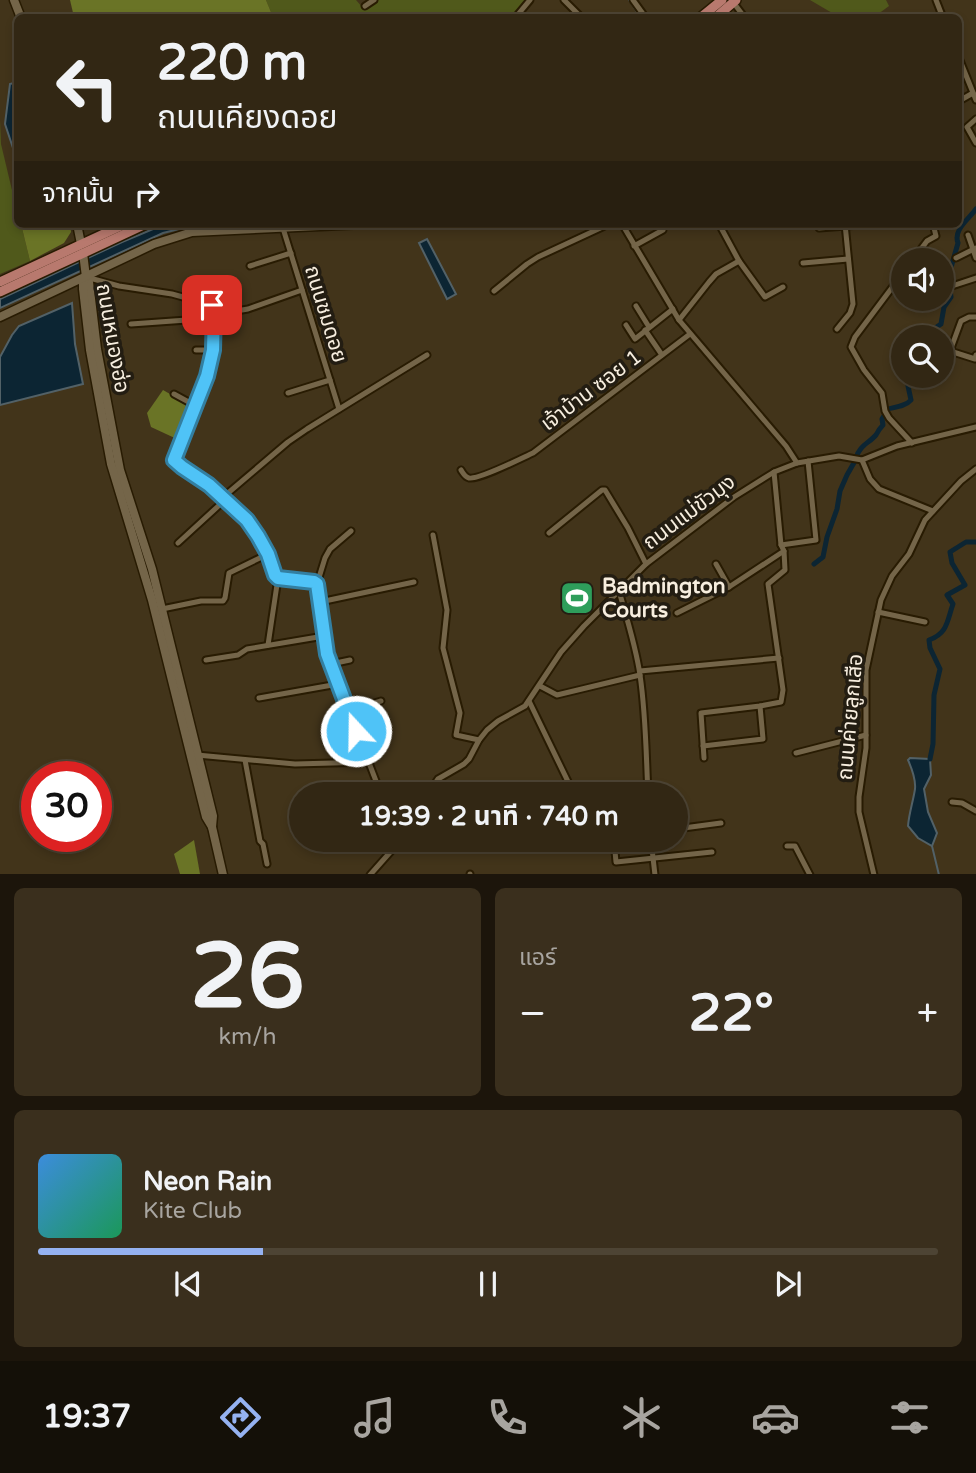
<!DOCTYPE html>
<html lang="th">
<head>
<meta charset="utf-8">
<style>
  :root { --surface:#322714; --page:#3a2f1d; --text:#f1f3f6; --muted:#a8a5a0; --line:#4d4434; --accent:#95b2f1 }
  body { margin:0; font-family:"Varela Round","Noto Sans Thai",sans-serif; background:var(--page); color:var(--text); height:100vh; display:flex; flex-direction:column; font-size:26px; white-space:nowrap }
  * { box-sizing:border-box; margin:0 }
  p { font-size:23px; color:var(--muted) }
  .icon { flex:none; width:38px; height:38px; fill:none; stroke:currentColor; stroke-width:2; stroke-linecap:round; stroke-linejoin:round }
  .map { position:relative; height:874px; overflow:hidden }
  .panel { display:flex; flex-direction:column; gap:14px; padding:14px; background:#1c150b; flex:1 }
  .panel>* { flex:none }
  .hud { position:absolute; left:14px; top:14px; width:948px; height:214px; border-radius:10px; box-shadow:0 4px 10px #0003,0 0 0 2px var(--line); background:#322714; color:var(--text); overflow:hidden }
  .fabs { position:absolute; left:891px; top:248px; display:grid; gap:14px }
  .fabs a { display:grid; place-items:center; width:63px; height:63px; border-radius:50%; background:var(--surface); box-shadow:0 4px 10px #0003,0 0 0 2px var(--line); font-size:35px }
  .speed { position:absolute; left:21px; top:761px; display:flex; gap:14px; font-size:35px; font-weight:700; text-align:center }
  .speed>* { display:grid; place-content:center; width:91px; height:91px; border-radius:50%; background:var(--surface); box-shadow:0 4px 10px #0003,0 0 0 2px var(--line); line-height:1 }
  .speed .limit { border:10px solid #d22; background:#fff; color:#111 }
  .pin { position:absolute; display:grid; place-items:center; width:60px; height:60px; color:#fff; margin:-30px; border-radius:14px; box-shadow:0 4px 10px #0006 }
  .me { position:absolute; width:77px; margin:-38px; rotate:339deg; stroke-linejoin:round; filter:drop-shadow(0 0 5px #0008) }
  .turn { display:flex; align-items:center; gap:24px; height:147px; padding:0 28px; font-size:32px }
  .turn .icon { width:91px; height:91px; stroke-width:2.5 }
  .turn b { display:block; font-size:49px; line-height:60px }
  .then { display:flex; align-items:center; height:66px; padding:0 28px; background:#0003; gap:14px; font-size:26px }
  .big { font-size:52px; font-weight:700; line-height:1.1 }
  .panel .tile { flex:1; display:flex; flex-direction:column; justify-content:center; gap:10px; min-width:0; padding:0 24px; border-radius:10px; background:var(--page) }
  .panel .dial { align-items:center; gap:0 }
  .dial b { font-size:91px; line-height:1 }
  .song { display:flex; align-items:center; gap:21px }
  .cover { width:84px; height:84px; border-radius:10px; background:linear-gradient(135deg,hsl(210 70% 55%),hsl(150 70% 35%)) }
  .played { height:7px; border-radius:4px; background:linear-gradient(90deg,var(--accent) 25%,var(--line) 25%) }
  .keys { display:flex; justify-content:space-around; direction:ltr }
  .heat { display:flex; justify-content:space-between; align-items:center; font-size:38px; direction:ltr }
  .panel .tiles { flex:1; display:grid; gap:14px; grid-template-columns:1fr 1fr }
  .tile:last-child { grid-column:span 2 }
  .trip { position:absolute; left:289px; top:782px; width:399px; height:70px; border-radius:35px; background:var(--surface); box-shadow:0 4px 10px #0003,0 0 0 2px var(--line); font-weight:700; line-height:70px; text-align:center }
  .tabs { display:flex; height:112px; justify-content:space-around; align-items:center; background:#141008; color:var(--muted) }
  .tabs .icon { width:49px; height:49px }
  .tabs .active { color:var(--accent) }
  .tabs b { font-size:32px; color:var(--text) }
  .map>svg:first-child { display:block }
</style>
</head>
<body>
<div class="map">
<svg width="976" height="875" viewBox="0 0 976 875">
  <rect width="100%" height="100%" fill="#42341a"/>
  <g fill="#50591b">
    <polygon points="266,0 356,0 363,8 377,0 526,0 510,18 273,17"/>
    <polygon points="810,0 886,0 889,6 874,17 839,17"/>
    <polygon points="0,120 1,144 17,211 18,224 21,224 30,261 0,274"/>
  </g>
  <g fill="#6a7426">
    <polygon points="70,0 266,0 273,17 74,17"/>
    <polygon points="21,224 70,224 71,232 64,243 30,261"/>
    <polygon points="163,390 193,407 179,440 151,427 147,413"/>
    <polygon points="194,840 200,874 180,874 174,854"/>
  </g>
  <g fill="#0c2533" stroke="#526167" stroke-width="2">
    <polygon points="17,82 18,82 17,175 15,154 5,124 10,84"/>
    <polygon points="165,224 220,224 187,227 163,233 0,308 0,299 122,242"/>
    <polygon points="427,239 456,294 447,299 419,243"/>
    <polygon points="72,303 75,344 83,384 0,405 0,357 12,335 19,326"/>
    <path d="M910 758 930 759 931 775 924 789 928 812 937 833 932 846 918 838 908 826C909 813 913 802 915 789 916 779 912 769 908 760Z"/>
  </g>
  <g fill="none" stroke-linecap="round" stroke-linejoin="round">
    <g stroke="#526167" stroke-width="2">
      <polyline points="629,0 641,18"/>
      <polyline points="932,846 939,875"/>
    </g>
    <g stroke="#0c2533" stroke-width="5">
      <path d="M926 338 928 333 941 324 944 307 951 297 948 278 958 243C953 230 968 220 976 209"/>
      <path d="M856 458C859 446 869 443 876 435 878 431 880 428 883 425L882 419 888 409C896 407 906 406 911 400L908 386 915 376"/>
      <polyline points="814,564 823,557 827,537 837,509 840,491 847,475 855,461"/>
      <path d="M930 759 933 744 934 695 940 669 930 648 929 640C948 633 947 621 953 604L947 595 965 585 952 563 950 552 966 542H976"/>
    </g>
    <g stroke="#281b02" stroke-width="9">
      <g id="street">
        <polyline points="564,0 582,18"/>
        <polyline points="633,0 646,18"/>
        <polyline points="936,0 943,18"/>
        <polyline points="733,2 745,18"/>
        <polyline points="365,6 374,0"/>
        <polyline points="515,18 530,0"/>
        <polyline points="959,58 976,100"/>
        <polyline points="959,101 973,93"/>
        <polyline points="976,119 967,127 976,143"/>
        <polyline points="622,224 679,320 786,446 797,463"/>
        <polyline points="719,224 739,261"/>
        <polyline points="819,224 819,228 873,224"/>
        <polyline points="282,225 339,409"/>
        <polyline points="968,235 976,258"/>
        <polyline points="634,246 663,230"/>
        <polyline points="956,258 976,248"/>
        <polyline points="912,261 927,241 936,236 934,228 940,224"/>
        <polyline points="803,263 848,259"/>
        <polyline points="250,266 291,253"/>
        <polyline points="903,273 855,337 851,347 864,370 882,393 885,411 889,418 912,443"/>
        <polyline points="86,277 119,286 172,294 212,305 214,309 213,350 207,376 174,460 182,467 210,485 247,520 258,536 268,554 275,575 278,578 315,582 317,584"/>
        <polyline points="952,286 976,278"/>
        <polyline points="494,291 527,264 538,257 609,224"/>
        <polyline points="636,306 649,327"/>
        <polyline points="214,309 236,311 248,309 302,290"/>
        <polyline points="976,317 969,317 961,321 950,351 975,359 976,355"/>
        <polyline points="679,320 709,282 716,274 739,261 765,297 783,287"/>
        <polyline points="131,324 215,318"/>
        <polyline points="626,325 635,339 673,309"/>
        <polyline points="837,329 850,313 853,304 845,224"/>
        <polyline points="645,330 662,355"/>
        <polyline points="196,350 213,350"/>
        <polyline points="288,393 330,380"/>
        <polyline points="174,394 196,406"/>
        <polyline points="862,460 870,479 879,489 933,511"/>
        <path d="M461 470C463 473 465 477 469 478 479 480 522 458 533 453L690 334"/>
        <polyline points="230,503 228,493 288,442 307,429 427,355"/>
        <polyline points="351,531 330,549 325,558 317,584 324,636 331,664 381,794"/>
        <polyline points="549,533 602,490 605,490 628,528 646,564"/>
        <polyline points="433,535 447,610 443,648 460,713 456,735 479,740"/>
        <polyline points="178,543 226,499"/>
        <polyline points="781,545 816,540 808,461"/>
        <polyline points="716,564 729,587"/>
        <path d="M619 591C627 619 636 647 640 675 646 715 646 755 648 794"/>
        <polyline points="320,602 414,582"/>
        <polyline points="162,609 201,601 223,601 225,598 229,573 268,554"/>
        <polyline points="878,612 925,622"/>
        <polyline points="677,613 729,587 784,551"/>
        <polyline points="268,645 278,578"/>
        <polyline points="206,660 238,655 247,649 324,636"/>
        <polyline points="331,664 350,660"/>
        <polyline points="640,671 779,658"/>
        <polyline points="540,686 557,695 640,675"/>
        <polyline points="259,698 338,684"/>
        <polyline points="529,701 574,794"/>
        <polyline points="348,711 381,701"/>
        <polyline points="703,746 763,739 760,706"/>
        <polyline points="796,753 866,735"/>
        <polyline points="197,755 295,764 370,762"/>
        <polyline points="704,758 701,713 760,706 781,702 783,690 768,584 785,570 784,551 781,545 774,472"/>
        <polyline points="245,760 260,841 263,844 267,864"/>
        <polyline points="433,794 434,785 438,779 464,764 469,759 479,740 487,730 498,721 525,706 561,652 584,626 646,564 734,497 774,472 797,463 839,456 862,460 897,446 976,427"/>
        <polyline points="952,802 962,803 976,811"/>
        <polyline points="676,829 721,823"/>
        <polyline points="614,840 616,862 712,852"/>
        <polyline points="651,840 655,875"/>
        <polyline points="787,846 795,846 810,875"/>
        <polyline points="470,874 470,875"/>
        <polyline points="370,875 401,840"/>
        <polyline points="874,875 859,812 859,797 866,748 866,670 881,600 892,576 909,554 925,520 961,481 976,469"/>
      </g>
    </g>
    <g stroke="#281b02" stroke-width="11">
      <g id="secondary">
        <polyline points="14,0 21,18"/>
        <polyline points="77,224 81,244"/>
        <polyline points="83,253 86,277 89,282 97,349 120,470 152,569 213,816 212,827"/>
        <polyline points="86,277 83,282 83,289 90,350 111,464 152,600 206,817 212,827 223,875"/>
        <polyline points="0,317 154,244 192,232 364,224"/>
      </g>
    </g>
    <g stroke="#281b02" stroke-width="12">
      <g id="primary">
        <polyline points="700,18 722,0"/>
        <polyline points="715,18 736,0"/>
        <polyline points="0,282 125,224"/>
        <polyline points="0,292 146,224"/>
      </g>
    </g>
    <use href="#street" stroke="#746549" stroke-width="5"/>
    <use href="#secondary" stroke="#746549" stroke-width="8"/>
    <use href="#primary" stroke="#b8796e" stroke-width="9"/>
  </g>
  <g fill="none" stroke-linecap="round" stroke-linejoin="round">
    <g stroke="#337fa1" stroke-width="18">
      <polyline id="route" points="212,305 214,309 213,350 207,376 174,460 182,467 209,485 247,520 258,536 268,554 275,575 278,578 314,582 317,584 327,654 356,731"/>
    </g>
    <use href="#route" stroke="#4fc3f7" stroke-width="12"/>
  </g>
  <defs>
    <g id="stadium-square" transform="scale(1.75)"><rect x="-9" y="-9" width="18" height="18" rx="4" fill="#2e9e5b" stroke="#231d12"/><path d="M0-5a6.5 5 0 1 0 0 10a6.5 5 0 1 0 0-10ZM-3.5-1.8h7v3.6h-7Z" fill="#fff"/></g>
  </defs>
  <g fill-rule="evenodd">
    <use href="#stadium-square" x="577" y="598"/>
  </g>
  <g text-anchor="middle" stroke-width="7" stroke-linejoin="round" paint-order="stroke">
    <g font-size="21" fill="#f7eedf" stroke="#231d12">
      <text transform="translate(326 314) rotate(73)" y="7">ถนนชมดอย</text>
      <text transform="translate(113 338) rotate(80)" y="7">ถนนหนองฮ่อ</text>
      <text transform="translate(591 390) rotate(-37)" y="7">เจ้าบ้าน ซอย 1</text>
      <text transform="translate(689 512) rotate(-37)" y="7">ถนนแม่ขัวมุง</text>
      <text transform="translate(850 717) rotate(-85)" y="7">ถนนค่ายลูกเสือ</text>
    </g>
    <g font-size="21" font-weight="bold" fill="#f7eedf" stroke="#231d12" text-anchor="start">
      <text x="602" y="593">Badmington<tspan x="602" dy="24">Courts</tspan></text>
    </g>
  </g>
</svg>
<div class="fabs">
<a><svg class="icon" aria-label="sound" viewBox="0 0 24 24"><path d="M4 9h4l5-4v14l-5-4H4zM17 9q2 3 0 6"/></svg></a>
<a><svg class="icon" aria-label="search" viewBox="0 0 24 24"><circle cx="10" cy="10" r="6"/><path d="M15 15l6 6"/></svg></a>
</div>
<div class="speed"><div class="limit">30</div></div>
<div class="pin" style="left:212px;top:305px;background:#d93025"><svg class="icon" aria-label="arrive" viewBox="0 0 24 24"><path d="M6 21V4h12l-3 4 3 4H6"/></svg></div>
<svg class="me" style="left:356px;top:731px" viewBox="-20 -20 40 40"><circle r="17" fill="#4fc3f7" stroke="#fff" stroke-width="3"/><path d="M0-11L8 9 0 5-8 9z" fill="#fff"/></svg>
<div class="trip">19:39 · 2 นาที · 740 m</div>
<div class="hud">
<div class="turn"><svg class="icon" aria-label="left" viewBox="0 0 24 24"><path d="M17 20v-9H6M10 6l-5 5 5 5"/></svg><div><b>220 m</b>ถนนเคียงดอย</div></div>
<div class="then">จากนั้น<svg class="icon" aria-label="right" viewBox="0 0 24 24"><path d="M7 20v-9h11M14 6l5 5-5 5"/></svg></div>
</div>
</div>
<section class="panel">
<div class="tiles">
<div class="tile dial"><b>26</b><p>km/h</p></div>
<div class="tile"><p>แอร์</p>
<div class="heat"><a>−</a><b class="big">22°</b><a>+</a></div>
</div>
<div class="tile">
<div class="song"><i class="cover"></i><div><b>Neon Rain</b><p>Kite Club</p></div></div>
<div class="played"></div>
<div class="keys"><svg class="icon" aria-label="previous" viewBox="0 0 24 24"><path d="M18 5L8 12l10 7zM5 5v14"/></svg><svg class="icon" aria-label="pause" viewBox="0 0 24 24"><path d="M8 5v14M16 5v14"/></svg><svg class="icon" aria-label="next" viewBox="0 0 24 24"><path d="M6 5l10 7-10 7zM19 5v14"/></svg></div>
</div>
</div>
</section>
<nav class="tabs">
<b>19:37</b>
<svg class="icon active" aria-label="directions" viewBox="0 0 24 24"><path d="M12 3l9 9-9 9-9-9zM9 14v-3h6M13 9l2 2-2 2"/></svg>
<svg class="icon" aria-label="music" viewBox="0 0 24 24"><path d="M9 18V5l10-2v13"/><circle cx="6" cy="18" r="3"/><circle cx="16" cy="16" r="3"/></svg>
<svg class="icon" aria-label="phone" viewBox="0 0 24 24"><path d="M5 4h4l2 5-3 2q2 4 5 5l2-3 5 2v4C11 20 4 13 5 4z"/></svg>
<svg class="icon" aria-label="climate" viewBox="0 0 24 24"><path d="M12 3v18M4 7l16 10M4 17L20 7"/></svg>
<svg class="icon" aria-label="car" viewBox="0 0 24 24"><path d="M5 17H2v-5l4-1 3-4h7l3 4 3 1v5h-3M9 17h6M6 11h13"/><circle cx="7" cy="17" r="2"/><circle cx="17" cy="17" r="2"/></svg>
<svg class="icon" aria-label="filters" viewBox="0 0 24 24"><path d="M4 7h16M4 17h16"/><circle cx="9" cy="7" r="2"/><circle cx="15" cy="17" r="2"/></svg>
</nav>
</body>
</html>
